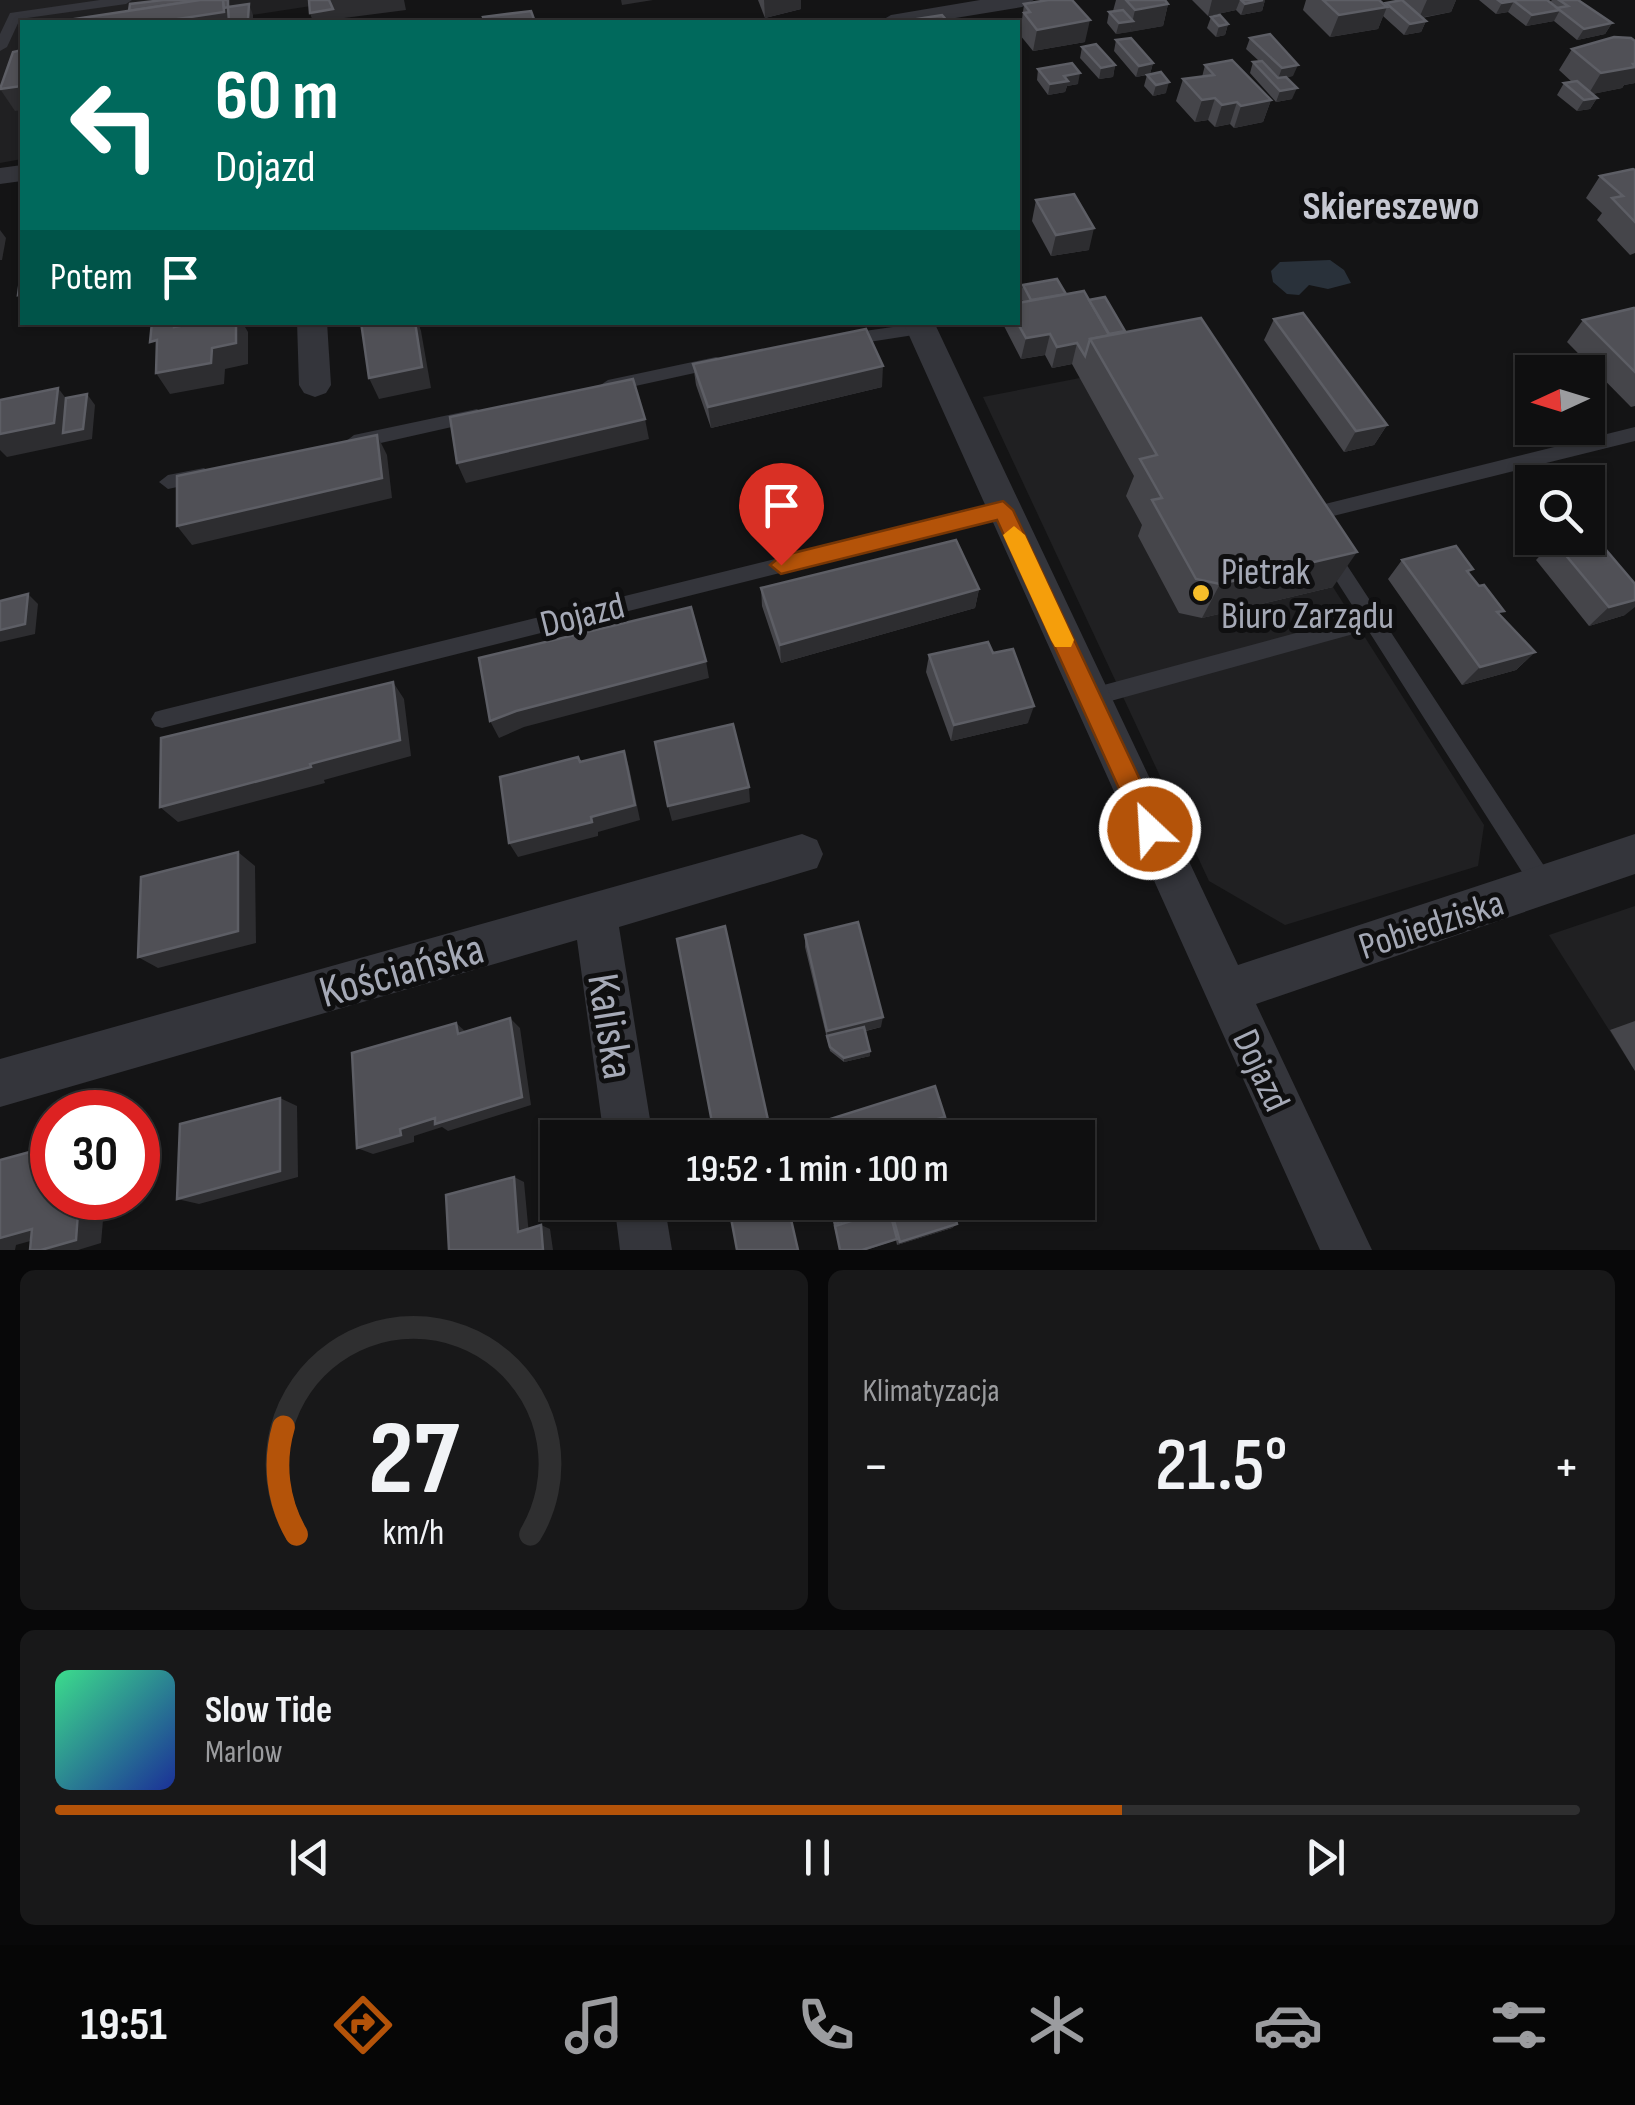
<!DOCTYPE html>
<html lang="pl">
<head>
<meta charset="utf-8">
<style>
  :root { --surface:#0f0f10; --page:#181819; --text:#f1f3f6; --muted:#9b9c9f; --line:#2f2f30; --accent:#b45309 }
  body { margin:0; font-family:"Sofia Sans Condensed",sans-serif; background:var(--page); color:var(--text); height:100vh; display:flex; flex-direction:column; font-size:38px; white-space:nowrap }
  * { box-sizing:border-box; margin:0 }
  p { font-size:32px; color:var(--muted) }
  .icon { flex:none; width:55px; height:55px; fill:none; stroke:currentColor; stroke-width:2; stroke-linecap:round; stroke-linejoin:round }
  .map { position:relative; height:1250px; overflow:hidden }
  .sheet { display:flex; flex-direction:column; gap:20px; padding:20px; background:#080809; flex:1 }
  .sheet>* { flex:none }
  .banner { position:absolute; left:20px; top:20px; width:1000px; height:305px; border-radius:0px; box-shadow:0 2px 8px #0004,0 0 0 2px var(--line); background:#00695c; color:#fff; overflow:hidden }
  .needle { width:65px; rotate:266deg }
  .fabs { position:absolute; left:1515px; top:355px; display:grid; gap:20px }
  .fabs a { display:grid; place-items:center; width:90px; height:90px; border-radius:0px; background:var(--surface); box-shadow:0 2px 8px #0004,0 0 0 2px var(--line); font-size:50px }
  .speed { position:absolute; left:30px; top:1090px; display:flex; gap:20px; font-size:50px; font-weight:700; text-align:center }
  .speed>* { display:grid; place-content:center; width:130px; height:130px; border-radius:50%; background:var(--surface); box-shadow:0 2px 8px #0004,0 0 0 2px var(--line); line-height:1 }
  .speed .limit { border:15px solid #d22; background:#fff; color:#111 }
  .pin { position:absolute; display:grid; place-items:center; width:85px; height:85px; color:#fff; margin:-102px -42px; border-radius:50% 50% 50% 0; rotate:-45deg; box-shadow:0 0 10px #0007 }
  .pin .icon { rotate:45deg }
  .me { position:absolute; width:110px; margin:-55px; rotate:335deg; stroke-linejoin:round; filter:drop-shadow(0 0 8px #0008) }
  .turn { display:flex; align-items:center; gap:35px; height:210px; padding:0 30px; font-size:45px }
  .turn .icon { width:130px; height:130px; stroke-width:2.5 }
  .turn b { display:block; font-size:70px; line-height:85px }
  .then { display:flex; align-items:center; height:95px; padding:0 30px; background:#0003; gap:20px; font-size:38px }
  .big { font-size:75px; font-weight:600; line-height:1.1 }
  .sheet .card { flex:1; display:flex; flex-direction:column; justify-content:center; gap:15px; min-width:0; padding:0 35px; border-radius:15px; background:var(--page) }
  .sheet .dial { align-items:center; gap:0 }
  .dial svg { height:260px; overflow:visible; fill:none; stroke:var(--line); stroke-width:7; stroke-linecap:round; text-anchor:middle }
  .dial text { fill:var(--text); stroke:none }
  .song { display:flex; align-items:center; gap:30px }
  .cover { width:120px; height:120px; border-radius:15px; background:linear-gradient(135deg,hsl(150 70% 55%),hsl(230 70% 35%)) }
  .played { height:10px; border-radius:5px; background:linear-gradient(90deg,var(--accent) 70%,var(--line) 70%) }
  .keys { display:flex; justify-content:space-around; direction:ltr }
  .heat { display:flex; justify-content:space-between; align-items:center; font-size:55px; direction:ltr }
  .sheet .tiles { flex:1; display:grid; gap:20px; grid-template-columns:1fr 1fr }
  .card:last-child { grid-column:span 2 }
  .trip { position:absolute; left:540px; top:1120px; width:555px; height:100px; border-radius:0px; background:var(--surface); box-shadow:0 2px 8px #0004,0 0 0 2px var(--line); font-weight:600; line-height:100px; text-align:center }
  .tab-bar { display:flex; height:160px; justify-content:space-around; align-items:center; background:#060606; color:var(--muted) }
  .tab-bar .icon { width:70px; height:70px }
  .tab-bar .selected { color:var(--accent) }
  .tab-bar b { font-size:45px; color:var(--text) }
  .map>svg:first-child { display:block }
</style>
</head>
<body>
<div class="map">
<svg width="1635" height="1250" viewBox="0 0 1635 1250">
  <rect width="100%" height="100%" fill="#141415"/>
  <g fill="#202022">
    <polygon points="0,0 350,0 206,22 22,22 22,159 0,163"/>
    <polygon points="1187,357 1484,825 1478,866 1285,925 1209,881 983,397"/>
    <polygon points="1635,906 1635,1071 1549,935"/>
  </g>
  <polygon fill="#29313a" points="1330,260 1344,270 1351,283 1328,289 1309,285 1299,295 1287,294 1273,282 1271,271 1280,262"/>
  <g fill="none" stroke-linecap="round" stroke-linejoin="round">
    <g fill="#34353b" fill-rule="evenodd">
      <polygon points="100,0 132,0 126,4 20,19 7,47 0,51 0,34 10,13"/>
      <polygon points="921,323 927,325 927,333 843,346 835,340 843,334"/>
      <polygon points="716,357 722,359 722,367 608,392 599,386 608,380"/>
      <polygon points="477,409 486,415 483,420 354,449 345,442 354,435"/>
      <polygon points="1635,427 1635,441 1305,523 1296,516 1305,509"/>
      <polygon points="204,468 213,475 210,480 168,489 159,482 168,475"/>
      <polygon points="1003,503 1012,510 1003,517 162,728 155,726 151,719 155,712 162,710"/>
      <polygon points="1328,544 1335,547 1552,878 1556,886 1552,894 1544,897 1536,894 1368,630 1089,707 1082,704 1079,698 1082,692 1089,689 1359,616 1318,552"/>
    </g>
    <g fill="#34353b" fill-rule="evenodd">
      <polygon points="980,0 1034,0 1022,7 931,22 879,22 891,15"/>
      <polygon points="22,165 22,181 0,184 0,168"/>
      <polygon points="297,322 327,322 331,385 326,393 315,397 304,393 299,385"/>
      <polygon points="903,322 934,322 1238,965 1635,834 1635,874 1256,1004 1372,1250 1320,1250"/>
      <polygon points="802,834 817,840 823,854 817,868 619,927 653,1138 604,1138 577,940 0,1107 0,1059"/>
      <polygon points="614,1202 664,1202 672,1250 620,1250"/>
    </g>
  </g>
  <g fill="#45454a">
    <polygon points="758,0 801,0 801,9 765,18"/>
    <polygon points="1116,0 1165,0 1168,4 1163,26 1116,34 1107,23 1109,12 1113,11"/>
    <polygon points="1192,0 1265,0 1262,11 1241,15 1236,10 1208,16"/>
    <polygon points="1306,0 1379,0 1385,5 1386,3 1399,1 1397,0 1456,0 1451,12 1422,18 1426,21 1421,32 1404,35 1383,16 1378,29 1330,37 1303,10"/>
    <polygon points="1479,0 1547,0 1550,2 1552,0 1578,0 1612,23 1605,34 1577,40 1554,21 1526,26 1508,12 1496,14"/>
    <polygon points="1024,4 1085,42 1033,51 1020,35"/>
    <polygon points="1211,17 1228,24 1225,35 1216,37 1207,28"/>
    <polygon points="1250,38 1293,76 1286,77 1292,99 1276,102 1250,73 1253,62 1259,61 1246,49"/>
    <polygon points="1116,40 1153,63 1150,74 1166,93 1153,96 1144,86 1147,75 1136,77 1114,51"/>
    <polygon points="1635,41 1635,83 1624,85 1622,88 1592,94 1597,98 1590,109 1577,111 1557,95 1564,83 1572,82 1559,70 1572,49"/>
    <polygon points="1082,47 1115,65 1113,77 1099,79 1080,58"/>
    <polygon points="1205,65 1271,100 1263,122 1234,128 1230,124 1215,127 1208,120 1195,122 1176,101 1183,79 1202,77"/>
    <polygon points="1038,69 1078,84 1067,86 1065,92 1048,95 1037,80"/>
    <polygon points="1635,170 1635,253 1630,255 1597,220 1602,213 1586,198 1600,176"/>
    <polygon points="1036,200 1089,250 1051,256 1032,221"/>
    <polygon points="1023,285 1089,300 1125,331 1333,587 1202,618 1179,613 1138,536 1142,525 1126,496 1134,476 1072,364 1052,368 1045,355 1021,359 1004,326 1005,322 1018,322 1023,302 1020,296"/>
    <polygon points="1635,309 1635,406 1631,407 1567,342 1583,320"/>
    <polygon points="1274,319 1387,425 1374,445 1344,452 1264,340"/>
    <polygon points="693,364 882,387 711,428 696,385"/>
    <polygon points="1554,541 1625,615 1589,626 1536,560"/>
    <polygon points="1402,560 1469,574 1500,615 1535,652 1516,670 1462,685 1388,579"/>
    <polygon points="761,588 979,589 975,608 781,663 762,606"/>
    <polygon points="993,653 1028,723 951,741 926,672 929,655"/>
    <polygon points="805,935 881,1027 866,1031 870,1051 870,1056 844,1062 830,1051 805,947"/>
    <polygon points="1635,1021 1635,1071 1610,1030"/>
    <polygon points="828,1202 951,1202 957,1224 952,1228 897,1245 896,1240 866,1250 840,1250"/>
  </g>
  <g fill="#2d2d30">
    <polygon points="223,0 233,18 249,4 253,15 253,22 128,22"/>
    <polygon points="329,0 404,0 406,10 313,22 310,13"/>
    <polygon points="621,0 653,0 622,5"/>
    <polygon points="764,0 801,0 801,9 765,18"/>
    <polygon points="1212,0 1240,0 1236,10 1208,16"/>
    <polygon points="1265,0 1262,11 1241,15 1245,4"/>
    <polygon points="1427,0 1456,0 1451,12 1419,18"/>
    <polygon points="1514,1 1508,12 1496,14 1502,3"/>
    <polygon points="1168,4 1163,26 1130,32 1135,10"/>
    <polygon points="1387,7 1378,29 1330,37 1339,15"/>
    <polygon points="1560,10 1554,21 1526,26 1532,15"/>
    <polygon points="1090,20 1085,42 1033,51 1037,30"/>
    <polygon points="1133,21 1130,32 1116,34 1119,23"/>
    <polygon points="1426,21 1421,32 1404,35 1410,24"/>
    <polygon points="1612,23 1605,34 1577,40 1584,29"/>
    <polygon points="1228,24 1225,35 1216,37 1219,26"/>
    <polygon points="1153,63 1150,74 1136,77 1139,66"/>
    <polygon points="1635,64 1635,83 1624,85 1622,88 1588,95 1601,73"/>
    <polygon points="1115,65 1113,77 1099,79 1101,68"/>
    <polygon points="1298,65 1293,76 1278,79 1282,68"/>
    <polygon points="1080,73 1078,84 1067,86 1065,92 1048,95 1050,84 1064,76"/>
    <polygon points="1169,82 1166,93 1153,96 1156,85"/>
    <polygon points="22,86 22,110 15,111 0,89"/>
    <polygon points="1297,88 1292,99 1276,102 1280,91"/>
    <polygon points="1215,98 1208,120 1195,122 1202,100"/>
    <polygon points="1597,98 1590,109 1577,111 1584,100"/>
    <polygon points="1271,100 1263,122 1234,128 1241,106"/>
    <polygon points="1237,102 1230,124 1215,127 1222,105"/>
    <polygon points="1094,228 1089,250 1051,256 1056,235"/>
    <polygon points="0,230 6,238 2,260 0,260"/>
    <polygon points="236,322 242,322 248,332 248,364 225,369 224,384 170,394 156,373 212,348"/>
    <polygon points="415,322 418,322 421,331 431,388 379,399 369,378"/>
    <polygon points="1050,334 1045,355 1021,359 1026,338"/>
    <polygon points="1077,343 1072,364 1052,368 1057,347"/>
    <polygon points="883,366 882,387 711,428 708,407"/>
    <polygon points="58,388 74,409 87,394 95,405 92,439 7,457 0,450 0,434"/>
    <polygon points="645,419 649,439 466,483 457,463"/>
    <polygon points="1387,425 1374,445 1344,452 1356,431"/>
    <polygon points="377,435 387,455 392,498 192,545 177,526"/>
    <polygon points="1357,552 1333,587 1202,618 1220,584"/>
    <polygon points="979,589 975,608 781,663 780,645"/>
    <polygon points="28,594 38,604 35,634 0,642 0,630"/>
    <polygon points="1635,600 1635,607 1625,615 1589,626 1609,607"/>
    <polygon points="1535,652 1516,670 1462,685 1480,667"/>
    <polygon points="706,661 709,678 524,727 499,738 490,721 516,711"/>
    <polygon points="393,682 404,699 411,756 324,780 325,783 178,822 160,807 310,764"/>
    <polygon points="1034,706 1028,723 951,741 954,725"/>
    <polygon points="624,751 629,767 640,820 598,832 598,836 518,857 509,843 591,817"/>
    <polygon points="749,787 750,802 672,821 668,806"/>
    <polygon points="238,852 255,866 256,943 158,968 138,957"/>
    <polygon points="883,1017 881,1027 828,1040 827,1031"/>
    <polygon points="510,1018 520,1028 531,1105 448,1131 442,1127 414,1136 414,1142 373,1154 357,1148 400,1129 435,1118"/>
    <polygon points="456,1023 467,1033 458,1034"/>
    <polygon points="870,1051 870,1056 844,1062 844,1058"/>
    <polygon points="280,1098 297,1106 298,1177 199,1204 177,1199"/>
    <polygon points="945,1117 941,1124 923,1129 927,1122"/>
    <polygon points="41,1149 52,1152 52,1161 41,1158"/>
    <polygon points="514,1177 524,1182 529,1235 518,1232"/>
    <polygon points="79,1198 105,1198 101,1243 78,1250 41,1250"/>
    <polygon points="957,1224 952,1228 897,1245 900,1242"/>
    <polygon points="541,1225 550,1229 553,1250 543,1250"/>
    <polygon points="32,1229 59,1233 16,1245 15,1250 0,1250 0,1238"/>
  </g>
  <g fill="#505056" stroke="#5d5e65" stroke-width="2.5">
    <polygon points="163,0 200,0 129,11 130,4"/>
    <polygon points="200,0 223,0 224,12 164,21 164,22 55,22"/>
    <polygon points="223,0 228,0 228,7 249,4 248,19 229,22 228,7 224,8"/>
    <polygon points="309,0 329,0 333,9 310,13"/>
    <polygon points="1048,0 1072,0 1090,20 1037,30 1024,13 1030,12 1024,4"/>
    <polygon points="1126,0 1165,0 1168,4 1135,10"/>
    <polygon points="1241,0 1263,0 1245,4"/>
    <polygon points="1323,0 1379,0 1387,7 1339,15"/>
    <polygon points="1402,0 1426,21 1410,24 1386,3"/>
    <polygon points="1498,0 1547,0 1560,10 1532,15 1514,1 1502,3"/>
    <polygon points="1559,0 1578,0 1612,23 1584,29 1557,8 1568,6"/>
    <polygon points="1123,10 1133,21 1119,23 1109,12"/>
    <polygon points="531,11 535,22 485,22 483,17"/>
    <polygon points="942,15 948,22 898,22"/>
    <polygon points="1220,15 1228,24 1219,26 1211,17"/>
    <polygon points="1270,34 1298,65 1282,68 1250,38"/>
    <polygon points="1614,37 1631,38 1635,41 1635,64 1633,64 1635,67 1601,73 1572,49"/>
    <polygon points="1131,38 1153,63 1139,66 1116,40"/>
    <polygon points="1096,44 1115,65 1101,68 1082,47"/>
    <polygon points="22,50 22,86 0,89 13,52"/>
    <polygon points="1232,60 1271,100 1241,106 1237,102 1222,105 1215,98 1202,100 1183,79 1214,75 1205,65"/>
    <polygon points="1262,61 1278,78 1286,77 1297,88 1280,91 1253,62"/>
    <polygon points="1072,63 1080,73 1064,76 1068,81 1050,84 1038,69"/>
    <polygon points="1161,72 1169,82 1156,85 1147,75"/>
    <polygon points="1577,81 1597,98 1584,100 1564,83"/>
    <polygon points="1633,169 1635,170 1635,222 1612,198 1623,196 1600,176"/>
    <polygon points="1074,194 1094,228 1056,235 1036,200"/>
    <polygon points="22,264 22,294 18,295"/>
    <polygon points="1057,279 1066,294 1031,300 1023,285"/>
    <polygon points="1084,291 1109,335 1116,334 1090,339 1085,356 1077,343 1057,347 1050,334 1026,338 1017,322 1018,303"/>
    <polygon points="1105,297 1125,331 1109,334 1089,300"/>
    <polygon points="1634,308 1635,309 1635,372 1583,320"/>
    <polygon points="1303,313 1387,425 1356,431 1274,319"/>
    <polygon points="1201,318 1357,552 1220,584 1196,579 1152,500 1162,498 1140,459 1157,455 1090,339"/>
    <polygon points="152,322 174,322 174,327 180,326 180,322 236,322 236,343 212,348 211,363 156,373 157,340 150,342"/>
    <polygon points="361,322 415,322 422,367 369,378"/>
    <polygon points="866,329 883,366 708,407 693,364"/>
    <polygon points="633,379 645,419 457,463 450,417"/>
    <polygon points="58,388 54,423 0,434 0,400"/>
    <polygon points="87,394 83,429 63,433 66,398"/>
    <polygon points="377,435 382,478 177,526 177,476"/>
    <polygon points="1590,531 1635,584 1635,600 1609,607 1554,541 1567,538 1588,538 1588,532"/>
    <polygon points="956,540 979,589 780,645 761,588"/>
    <polygon points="1456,546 1473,569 1467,571 1479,586 1484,585 1504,611 1497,612 1535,652 1480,667 1402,560"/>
    <polygon points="28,594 25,624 0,630 0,601"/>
    <polygon points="691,607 706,661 516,711 490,721 479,658"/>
    <polygon points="988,642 993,653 1013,649 1034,706 954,725 929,655"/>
    <polygon points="393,682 400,740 310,764 311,767 160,807 161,738"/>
    <polygon points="733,724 749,787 668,806 655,742"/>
    <polygon points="624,751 635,805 591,817 592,822 509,843 500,777 578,757 580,762"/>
    <polygon points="238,852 238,931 138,957 141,877"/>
    <polygon points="858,922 883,1017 827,1031 805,935"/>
    <polygon points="725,926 772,1138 715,1138 677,939"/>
    <polygon points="510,1018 522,1097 435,1124 435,1118 400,1129 401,1135 357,1148 352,1053 456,1023 458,1034"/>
    <polygon points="864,1027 870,1051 844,1058 830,1047 827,1036"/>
    <polygon points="935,1086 945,1117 927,1122 931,1138 814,1138 811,1125"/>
    <polygon points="280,1098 280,1171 177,1199 180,1124"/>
    <polygon points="41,1149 41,1158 52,1155 52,1198 79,1198 76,1240 41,1250 30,1250 32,1229 0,1238 0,1160"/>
    <polygon points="514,1177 518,1232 541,1225 543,1250 449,1250 446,1195"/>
    <polygon points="728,1202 787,1202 798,1250 737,1250"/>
    <polygon points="830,1202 951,1202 957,1224 900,1242 890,1206 835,1224"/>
    <polygon points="889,1209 897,1239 862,1250 840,1250 835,1226"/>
  </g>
  <polygon fill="#b45309" stroke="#753606" stroke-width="2.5" points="1003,501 1013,510 1159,820 1163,829 1159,837 1150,841 1141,837 997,520 781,574 770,565 781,556"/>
  <polygon fill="#f59e0b" points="1014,526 1025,535 1074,640 1071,647 1055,647 1051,640 1003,535"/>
  <circle fill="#f7be2a" stroke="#0f0f10" stroke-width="4" cx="1201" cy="593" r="10"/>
  <g text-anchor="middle" stroke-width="10" stroke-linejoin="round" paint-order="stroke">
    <g font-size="38" fill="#a5a9b6" stroke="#0f0f10" text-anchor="start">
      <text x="1221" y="584">Pietrak<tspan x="1221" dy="44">Biuro Zarządu</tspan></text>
    </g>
    <g font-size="38" fill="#a5a9b6" stroke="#0f0f10">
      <text transform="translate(582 614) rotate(-14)" y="13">Dojazd</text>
      <text transform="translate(1431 924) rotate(-18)" y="13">Pobiedziska</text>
      <text transform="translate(1262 1070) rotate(65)" y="13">Dojazd</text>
    </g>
    <g font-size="40" font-weight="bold" fill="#c6c8d2" stroke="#0f0f10">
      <text x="1391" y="219">Skiereszewo</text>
    </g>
    <g font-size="45" fill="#a5a9b6" stroke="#0f0f10">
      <text transform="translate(401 969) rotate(-16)" y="16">Kościańska</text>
      <text transform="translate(612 1026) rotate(81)" y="16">Kaliska</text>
    </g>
  </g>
</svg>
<div class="fabs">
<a><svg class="needle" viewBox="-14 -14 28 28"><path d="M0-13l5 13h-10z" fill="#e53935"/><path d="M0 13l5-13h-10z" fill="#9b9c9f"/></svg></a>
<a><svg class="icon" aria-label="search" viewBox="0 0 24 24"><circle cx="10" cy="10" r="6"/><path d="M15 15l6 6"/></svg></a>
</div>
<div class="speed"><div class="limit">30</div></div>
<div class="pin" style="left:781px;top:565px;background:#d93025"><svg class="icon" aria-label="arrive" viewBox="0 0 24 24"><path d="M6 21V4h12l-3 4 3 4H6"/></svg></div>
<svg class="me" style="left:1150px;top:829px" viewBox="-20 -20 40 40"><circle r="17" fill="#b45309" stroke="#fff" stroke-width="3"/><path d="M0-11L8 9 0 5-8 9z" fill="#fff"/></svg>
<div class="trip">19:52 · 1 min · 100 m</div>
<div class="banner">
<div class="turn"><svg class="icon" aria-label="left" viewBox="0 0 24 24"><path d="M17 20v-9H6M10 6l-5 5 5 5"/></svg><div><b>60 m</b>Dojazd</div></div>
<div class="then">Potem<svg class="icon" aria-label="arrive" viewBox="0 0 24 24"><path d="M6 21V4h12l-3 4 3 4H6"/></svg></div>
</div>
</div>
<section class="sheet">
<div class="tiles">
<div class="card dial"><svg viewBox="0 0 100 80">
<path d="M14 69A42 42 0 1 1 86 69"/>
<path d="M14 69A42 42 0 0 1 10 36" stroke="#b45309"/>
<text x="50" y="56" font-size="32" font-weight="700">27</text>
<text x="50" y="72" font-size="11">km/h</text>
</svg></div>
<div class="card"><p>Klimatyzacja</p>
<div class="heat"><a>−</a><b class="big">21.5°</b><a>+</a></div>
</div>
<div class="card">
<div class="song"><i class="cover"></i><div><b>Slow Tide</b><p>Marlow</p></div></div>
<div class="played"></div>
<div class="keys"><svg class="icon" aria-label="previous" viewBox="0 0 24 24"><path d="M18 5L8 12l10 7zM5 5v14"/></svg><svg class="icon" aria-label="pause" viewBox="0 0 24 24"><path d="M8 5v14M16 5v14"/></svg><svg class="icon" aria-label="next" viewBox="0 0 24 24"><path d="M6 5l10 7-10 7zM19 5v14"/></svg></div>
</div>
</div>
</section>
<nav class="tab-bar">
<b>19:51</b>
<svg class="icon selected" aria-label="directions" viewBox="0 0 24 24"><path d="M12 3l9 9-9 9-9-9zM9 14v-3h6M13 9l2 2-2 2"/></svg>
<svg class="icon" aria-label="music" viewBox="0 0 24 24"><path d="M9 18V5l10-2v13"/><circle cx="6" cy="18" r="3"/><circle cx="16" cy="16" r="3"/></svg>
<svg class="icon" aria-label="phone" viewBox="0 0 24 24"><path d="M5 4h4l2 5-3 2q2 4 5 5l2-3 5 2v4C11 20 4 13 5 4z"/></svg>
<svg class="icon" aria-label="climate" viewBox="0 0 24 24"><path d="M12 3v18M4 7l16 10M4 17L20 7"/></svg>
<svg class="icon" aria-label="car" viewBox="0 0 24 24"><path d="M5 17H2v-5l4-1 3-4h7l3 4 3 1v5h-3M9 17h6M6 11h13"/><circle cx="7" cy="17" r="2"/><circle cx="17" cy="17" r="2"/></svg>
<svg class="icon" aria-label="filters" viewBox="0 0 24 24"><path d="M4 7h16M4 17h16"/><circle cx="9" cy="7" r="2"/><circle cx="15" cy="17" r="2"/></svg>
</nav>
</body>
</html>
